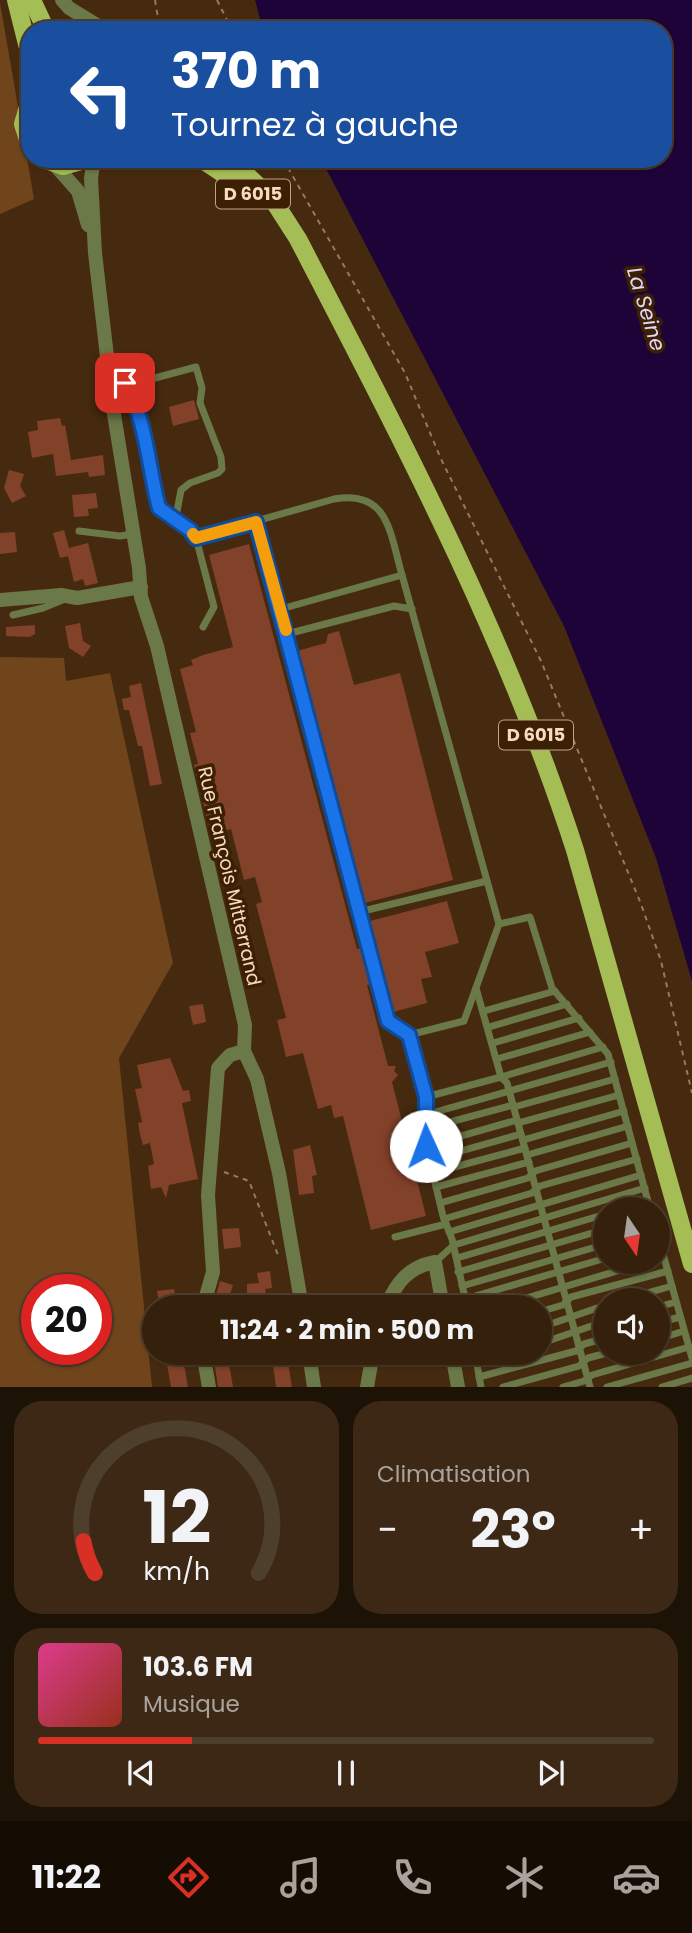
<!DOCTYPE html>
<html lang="fr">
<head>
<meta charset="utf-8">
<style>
  :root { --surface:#34200b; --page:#3c2814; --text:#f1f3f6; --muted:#a9a39d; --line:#4e3e2c; --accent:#d93025 }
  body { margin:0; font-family:Poppins,sans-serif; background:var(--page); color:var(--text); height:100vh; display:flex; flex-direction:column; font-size:26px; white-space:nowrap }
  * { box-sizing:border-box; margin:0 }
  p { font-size:23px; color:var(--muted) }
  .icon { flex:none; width:38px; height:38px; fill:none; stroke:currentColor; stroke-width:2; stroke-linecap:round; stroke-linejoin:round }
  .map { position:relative; height:1387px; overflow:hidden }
  .drawer { display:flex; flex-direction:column; gap:14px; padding:14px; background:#1d1206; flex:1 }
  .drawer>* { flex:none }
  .hud { position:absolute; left:21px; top:21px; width:651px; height:147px; border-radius:28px; box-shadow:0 2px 5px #0004,0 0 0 2px var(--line); background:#1a4fa0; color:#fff; overflow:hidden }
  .needle { width:46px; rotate:167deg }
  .tools { position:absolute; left:593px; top:1197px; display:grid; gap:14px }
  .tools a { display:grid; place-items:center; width:77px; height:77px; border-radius:50%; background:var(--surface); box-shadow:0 2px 5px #0004,0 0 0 2px var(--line); font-size:35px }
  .speed { position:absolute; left:21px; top:1274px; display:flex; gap:14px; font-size:35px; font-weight:700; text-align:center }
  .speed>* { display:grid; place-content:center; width:91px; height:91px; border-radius:50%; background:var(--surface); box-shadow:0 2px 5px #0004,0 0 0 2px var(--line); line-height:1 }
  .speed .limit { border:10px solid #d22; background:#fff; color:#111 }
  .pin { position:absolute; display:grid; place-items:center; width:60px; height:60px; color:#fff; margin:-30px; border-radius:14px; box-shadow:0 4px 10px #0006 }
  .me { position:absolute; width:77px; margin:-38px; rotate:358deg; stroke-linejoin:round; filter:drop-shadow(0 0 5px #0008) }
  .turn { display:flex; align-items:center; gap:24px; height:147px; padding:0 35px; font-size:32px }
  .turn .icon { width:91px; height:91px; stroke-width:2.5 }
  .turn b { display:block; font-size:49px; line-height:60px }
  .big { font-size:52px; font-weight:700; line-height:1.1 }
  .drawer .tile { flex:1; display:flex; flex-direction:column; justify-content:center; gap:10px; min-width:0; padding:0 24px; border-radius:28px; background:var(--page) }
  .drawer .dial { align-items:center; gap:0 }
  .dial svg { height:182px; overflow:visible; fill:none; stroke:var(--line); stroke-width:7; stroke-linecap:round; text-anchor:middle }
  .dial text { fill:var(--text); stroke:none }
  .song { display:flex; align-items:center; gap:21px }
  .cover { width:84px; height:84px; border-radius:10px; background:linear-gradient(135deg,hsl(330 70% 55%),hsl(10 70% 35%)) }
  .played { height:7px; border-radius:4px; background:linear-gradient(90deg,var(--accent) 25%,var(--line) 25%) }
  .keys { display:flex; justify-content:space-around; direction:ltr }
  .heat { display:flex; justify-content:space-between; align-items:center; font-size:38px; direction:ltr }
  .drawer .tiles { flex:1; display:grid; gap:14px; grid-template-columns:1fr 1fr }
  .tile:last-child { grid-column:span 2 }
  .trip { position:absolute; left:142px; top:1295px; width:410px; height:70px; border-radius:35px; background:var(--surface); box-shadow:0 2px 5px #0004,0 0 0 2px var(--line); font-weight:700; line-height:70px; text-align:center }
  .tabs { display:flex; height:112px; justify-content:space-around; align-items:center; background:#150d04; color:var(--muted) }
  .tabs .icon { width:49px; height:49px }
  .tabs .selected { color:var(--accent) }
  .tabs b { font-size:32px; color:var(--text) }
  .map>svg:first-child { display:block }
</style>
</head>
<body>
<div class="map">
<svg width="692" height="1387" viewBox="0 0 692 1387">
  <rect width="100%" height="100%" fill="#462a0f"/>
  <g fill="#71451c" fill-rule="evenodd">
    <polygon points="0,3 34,199 0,214"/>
    <path d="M0 657 64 658 66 681 110 673 173 963 119 1058 152 1387H0ZM37 1290H96V1349H37Z"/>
  </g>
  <polygon fill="#1e0339" points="255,0 692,0 692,981 656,858 564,626 321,159 663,159 663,30 263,30"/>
  <g fill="#824129">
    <polygon points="194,400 199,419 173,426 169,407"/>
    <polygon points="60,418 62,426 65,425 71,460 103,455 105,475 89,477 88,472 56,476 53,454 32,458 28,432 38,430 37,421"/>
    <polygon points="9,470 24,474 20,486 26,496 12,503 4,488"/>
    <polygon points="96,493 98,508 88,509 89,516 74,517 72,495"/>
    <polygon points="64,530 69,548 88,543 98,583 85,586 83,579 74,582 68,556 60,558 53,533"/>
    <polygon points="15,532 17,552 0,554 0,533"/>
    <polygon points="249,544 357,949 362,948 372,984 367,985 388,1066 396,1066 394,1071 398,1075 392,1082 426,1216 371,1230 343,1116 334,1118 331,1105 318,1109 303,1053 286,1057 277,1020 286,1018 256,904 262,902 255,877 244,880 231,829 211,834 194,765 198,764 190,733 196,732 180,669 193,665 191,660 203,655 233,647 209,555"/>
    <polygon points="80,623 83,641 91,646 83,657 69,648 65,626"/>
    <polygon points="35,625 35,634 30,637 6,636 6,627"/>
    <polygon points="339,631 354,685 400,673 453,880 365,903 297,651 326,643 328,634"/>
    <polygon points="141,683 162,784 150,786 142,746 138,746 129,710 124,710 122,699 131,697 129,686"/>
    <polygon points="447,901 459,943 425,952 432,977 421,979 427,1003 393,1012 370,921"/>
    <polygon points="203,1004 206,1022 193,1025 189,1006"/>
    <polygon points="170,1058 183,1091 189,1090 191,1101 182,1103 198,1179 169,1185 166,1198 161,1187 151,1189 148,1166 154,1164 150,1143 143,1145 140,1134 138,1123 142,1122 135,1089 142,1088 137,1065"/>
    <polygon points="310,1145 317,1175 312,1176 314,1193 299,1195 293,1150"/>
    <polygon points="239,1228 241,1247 224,1249 222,1229"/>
    <polygon points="270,1271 272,1288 265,1289 267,1300 247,1303 247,1284 259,1283 257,1273"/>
    <polygon points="220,1281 233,1285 226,1307 213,1307"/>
    <polygon points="174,1289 177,1307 160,1307 157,1291"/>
    <polygon points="165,1353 182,1353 188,1387 171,1387"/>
    <polygon points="213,1353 227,1353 233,1387 218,1387"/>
    <polygon points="288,1362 292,1387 276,1387 273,1365"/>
  </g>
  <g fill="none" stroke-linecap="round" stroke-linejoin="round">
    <g stroke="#96795f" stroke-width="2" stroke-dasharray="5 5" stroke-linecap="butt">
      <polyline points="155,0 160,30"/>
      <polyline points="217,0 232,30"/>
      <polyline points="283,159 405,373 441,459 541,661 641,904 661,961 692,1093"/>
      <polyline points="302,159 314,169"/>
      <polyline points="224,1172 249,1181 278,1255"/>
    </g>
    <g stroke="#6b7848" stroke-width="7">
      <path d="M110 370C150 403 146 461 159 508L190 530 196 538 214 607 203 627"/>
      <polyline points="155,378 196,367 202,388 200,403 221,457 222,469 218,473 190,483 181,490 175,522"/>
      <polyline points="256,522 388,1022 409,1035 464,1021 499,924 402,575 281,609"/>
      <polyline points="79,531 120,536 133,534"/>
      <path d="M196 538 334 499C389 489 390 534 402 575"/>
      <polyline points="13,615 43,608 65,599"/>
      <polyline points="287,634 394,606 412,609"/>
      <polyline points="359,912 487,881"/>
      <polyline points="499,924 530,917 552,988 608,1054 650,1209"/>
      <polyline points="484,1011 555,991"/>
      <polyline points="489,1027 567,1004"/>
      <polyline points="409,1035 426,1097 424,1137 443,1216 452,1239 467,1307"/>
      <polyline points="493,1043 579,1018"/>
      <polyline points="497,1059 590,1032"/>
      <polyline points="426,1097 501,1077 476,988"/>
      <polyline points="514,1107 615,1079"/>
      <polyline points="425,1115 611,1062"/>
      <polyline points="518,1123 619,1095"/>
      <polyline points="424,1129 513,1105"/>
      <polyline points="523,1140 624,1111"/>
      <polyline points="426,1146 517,1120"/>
      <polyline points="527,1155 628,1126"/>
      <polyline points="429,1160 521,1134"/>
      <polyline points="432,1173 525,1148"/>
      <polyline points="436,1187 529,1162"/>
      <polyline points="440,1203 528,1178 535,1171 632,1143"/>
      <polyline points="623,1209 648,1202"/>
      <polyline points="444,1219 532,1193 540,1186 637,1159"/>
      <polyline points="449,1232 641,1175"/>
      <polyline points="658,1236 692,1358"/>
      <polyline points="395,1237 446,1224"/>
      <polyline points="457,1258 606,1214"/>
      <polyline points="435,1262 454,1245 645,1188"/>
      <polyline points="458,1272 606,1229"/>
      <polyline points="462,1286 606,1244"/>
      <polyline points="465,1299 606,1258"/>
      <polyline points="622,1300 672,1286"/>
      <polyline points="497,1307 647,1262"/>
      <polyline points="658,1307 676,1302"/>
      <polyline points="539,1312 563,1305 571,1297 668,1271"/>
      <polyline points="658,1323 680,1317"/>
      <polyline points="539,1328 606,1305"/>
      <polyline points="658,1339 684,1331"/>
      <polyline points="539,1344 606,1321"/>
      <polyline points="475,1353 481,1387"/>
      <polyline points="476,1361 508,1353"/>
      <polyline points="479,1377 576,1351 584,1344 606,1338"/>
      <polyline points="503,1387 579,1366 588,1358 607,1353"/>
      <polyline points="563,1387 584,1381 592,1375 689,1347"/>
      <polyline points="590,1387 507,1083 501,1077 603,1047"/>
      <polyline points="607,1387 692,1363"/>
      <polyline points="662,1387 692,1378"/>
    </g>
    <g stroke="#6b7848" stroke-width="14">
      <polyline points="62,0 69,8 105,30"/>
      <polyline points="0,600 61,595 77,598 141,587"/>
      <polyline points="203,1307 213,1272 208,1195 218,1068 230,1055 244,1051"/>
      <path d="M386 1307C396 1283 408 1267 435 1262L443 1307"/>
      <polyline points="203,1353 209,1387"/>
      <polyline points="452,1353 458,1387"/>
      <polyline points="367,1387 373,1353"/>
    </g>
    <g stroke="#6b7848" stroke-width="14">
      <polyline points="94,159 91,178 95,253 113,408 139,568 141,597 157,646 245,1025 244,1051 257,1079 279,1173 302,1307"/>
      <polyline points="54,164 78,191 88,225"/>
      <polyline points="309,1353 314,1387"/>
    </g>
    <g stroke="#a4bd55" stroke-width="18">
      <polyline points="16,0 30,56"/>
      <polyline points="32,0 46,30"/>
      <polyline points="30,100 23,124 30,146"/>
      <polyline points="43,159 63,166 88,159"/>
      <polyline points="201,159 254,194"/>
      <path d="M230 159 273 200 298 239C401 438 506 636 575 850L692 1264"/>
    </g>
  </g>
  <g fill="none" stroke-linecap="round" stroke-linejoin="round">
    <g stroke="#114b97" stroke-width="18">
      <path id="route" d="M125 383C147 421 148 467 159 508L190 530 196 538 256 522 388 1021 409 1035 426 1097V1146"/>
    </g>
    <use href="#route" stroke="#1a73e8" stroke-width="12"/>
    <polyline stroke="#f59e0b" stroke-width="12" points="193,534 196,538 256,522 286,630"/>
  </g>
  <g text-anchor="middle" stroke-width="7" stroke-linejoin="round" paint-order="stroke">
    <g fill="#3c2004" stroke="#c0a288" stroke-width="2">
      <rect x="216" y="179.5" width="74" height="29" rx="5"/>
      <rect x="499" y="720.5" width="74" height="29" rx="5"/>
    </g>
    <g font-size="18" font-weight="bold" fill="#f9d9c0">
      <text x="253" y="200">D 6015</text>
      <text x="536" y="741">D 6015</text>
    </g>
    <g font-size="19" fill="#f9d9c0" stroke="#3c2004">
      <text transform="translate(230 876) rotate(77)" y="7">Rue François Mitterrand</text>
    </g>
    <g font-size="21" font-style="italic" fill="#e2d6fa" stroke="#3c2004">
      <text transform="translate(646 309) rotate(73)" y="7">La Seine</text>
    </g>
  </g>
</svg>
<div class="tools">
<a><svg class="needle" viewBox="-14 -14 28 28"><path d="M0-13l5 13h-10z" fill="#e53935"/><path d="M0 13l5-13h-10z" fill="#a9a39d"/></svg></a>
<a><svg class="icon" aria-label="sound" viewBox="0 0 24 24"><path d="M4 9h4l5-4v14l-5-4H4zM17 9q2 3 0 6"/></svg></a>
</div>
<div class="speed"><div class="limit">20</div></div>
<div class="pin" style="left:125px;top:383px;background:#d93025"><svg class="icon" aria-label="arrive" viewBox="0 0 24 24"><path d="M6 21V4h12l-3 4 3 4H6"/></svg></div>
<svg class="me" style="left:426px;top:1146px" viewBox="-20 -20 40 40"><circle r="19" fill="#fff"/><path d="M0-13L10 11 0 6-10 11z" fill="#1a73e8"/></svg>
<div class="trip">11:24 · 2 min · 500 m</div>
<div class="hud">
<div class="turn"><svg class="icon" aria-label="left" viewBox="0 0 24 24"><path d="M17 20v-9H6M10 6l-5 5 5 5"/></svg><div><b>370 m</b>Tournez à gauche</div></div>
</div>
</div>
<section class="drawer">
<div class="tiles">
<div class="tile dial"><svg viewBox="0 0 100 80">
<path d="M14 69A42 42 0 1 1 86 69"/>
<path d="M14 69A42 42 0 0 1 9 55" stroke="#d93025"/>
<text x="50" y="56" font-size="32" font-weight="700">12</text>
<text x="50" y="72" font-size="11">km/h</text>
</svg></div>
<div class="tile"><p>Climatisation</p>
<div class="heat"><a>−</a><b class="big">23°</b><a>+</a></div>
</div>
<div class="tile">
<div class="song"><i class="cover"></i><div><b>103.6 FM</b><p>Musique</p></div></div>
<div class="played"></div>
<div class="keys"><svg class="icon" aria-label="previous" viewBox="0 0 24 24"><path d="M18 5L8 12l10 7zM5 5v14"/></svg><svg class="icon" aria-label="pause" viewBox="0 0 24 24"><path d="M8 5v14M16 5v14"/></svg><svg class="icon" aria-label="next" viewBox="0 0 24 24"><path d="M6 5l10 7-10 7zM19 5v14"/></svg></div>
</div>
</div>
</section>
<nav class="tabs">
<b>11:22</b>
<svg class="icon selected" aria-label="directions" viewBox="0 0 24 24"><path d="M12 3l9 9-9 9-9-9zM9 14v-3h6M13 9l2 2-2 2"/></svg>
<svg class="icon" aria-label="music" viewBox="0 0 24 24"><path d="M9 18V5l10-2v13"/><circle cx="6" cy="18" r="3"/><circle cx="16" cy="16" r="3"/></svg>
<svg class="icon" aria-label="phone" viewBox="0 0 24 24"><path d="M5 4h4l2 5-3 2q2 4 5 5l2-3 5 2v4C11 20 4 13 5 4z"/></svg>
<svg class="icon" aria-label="climate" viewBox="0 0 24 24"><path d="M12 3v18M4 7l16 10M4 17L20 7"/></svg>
<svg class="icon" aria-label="car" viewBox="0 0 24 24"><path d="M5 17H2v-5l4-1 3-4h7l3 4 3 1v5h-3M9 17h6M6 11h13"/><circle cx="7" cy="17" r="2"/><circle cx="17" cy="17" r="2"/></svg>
</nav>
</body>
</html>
